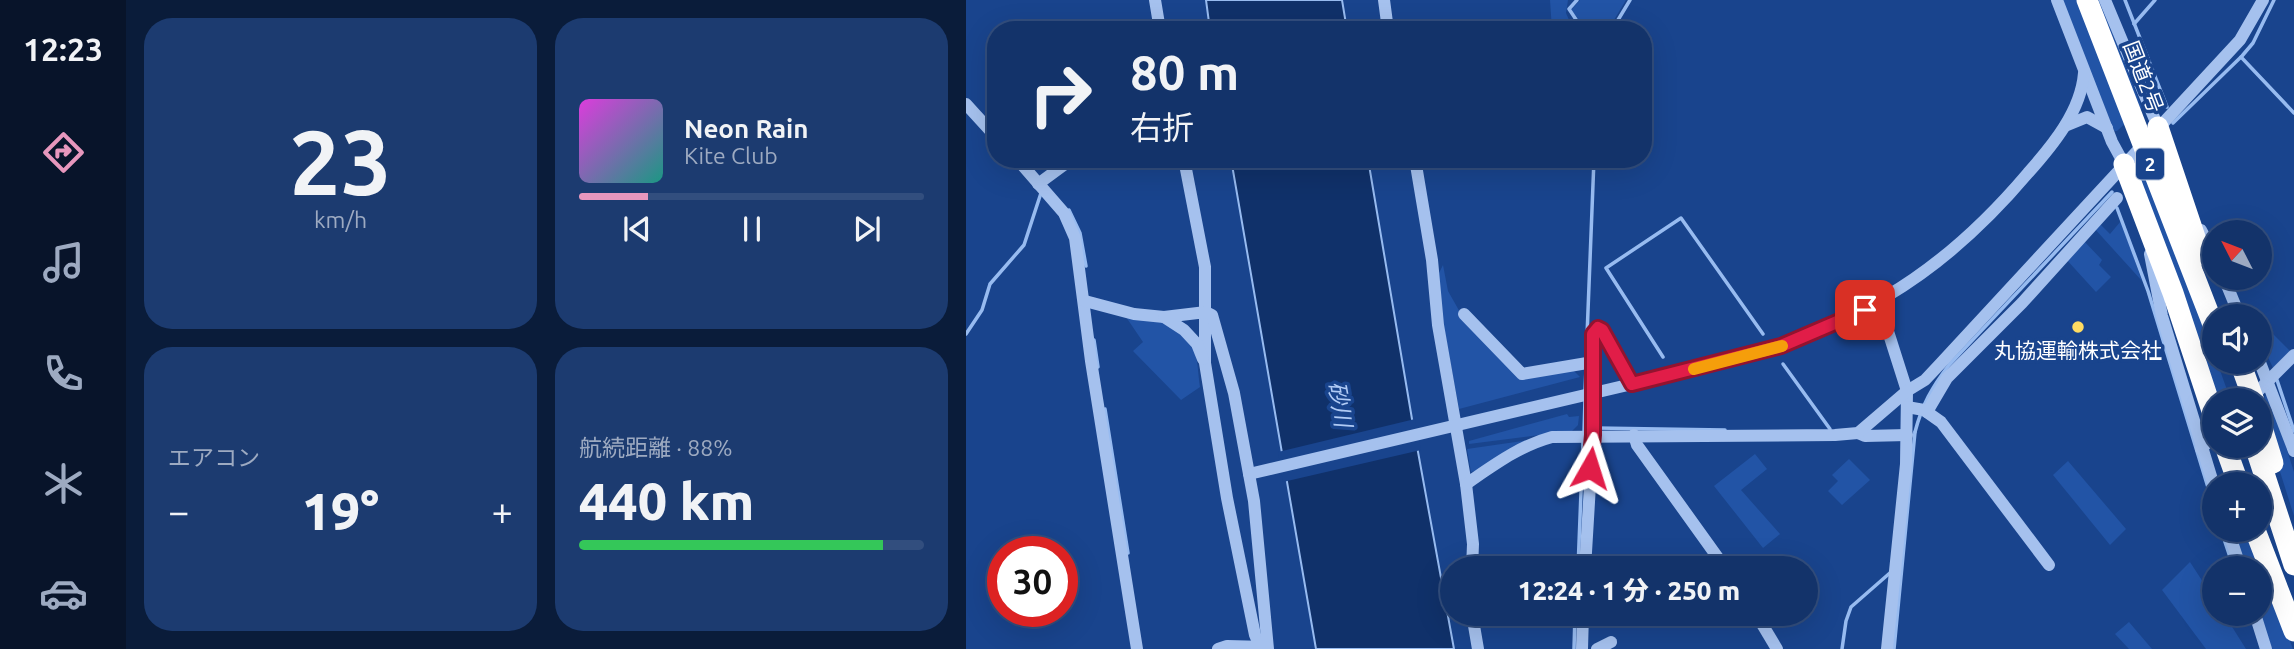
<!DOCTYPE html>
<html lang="ja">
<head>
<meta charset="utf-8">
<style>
  :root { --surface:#13336a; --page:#1c3b70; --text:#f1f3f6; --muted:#9daac1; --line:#324e7e; --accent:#e797bd }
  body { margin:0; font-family:Ubuntu,"Noto Sans JP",sans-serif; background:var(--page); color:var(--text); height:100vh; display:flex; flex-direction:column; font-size:26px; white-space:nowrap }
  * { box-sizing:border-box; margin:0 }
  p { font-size:23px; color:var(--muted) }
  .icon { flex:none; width:38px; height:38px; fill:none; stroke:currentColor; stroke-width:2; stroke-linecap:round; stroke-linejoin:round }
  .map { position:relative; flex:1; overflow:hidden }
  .side { display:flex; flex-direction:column; gap:18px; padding:18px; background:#0a1c3a; width:840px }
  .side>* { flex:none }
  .top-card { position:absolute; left:21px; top:21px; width:665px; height:147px; border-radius:28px; box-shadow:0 7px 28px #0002,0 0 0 2px var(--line); background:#13336a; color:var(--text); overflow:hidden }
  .needle { width:46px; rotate:312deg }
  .fabs { position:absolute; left:1236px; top:220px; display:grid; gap:14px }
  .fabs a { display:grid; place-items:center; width:70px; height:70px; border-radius:50%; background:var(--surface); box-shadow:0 7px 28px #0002,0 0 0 2px var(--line); font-size:35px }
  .speed { position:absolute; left:21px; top:536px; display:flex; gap:14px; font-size:35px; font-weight:700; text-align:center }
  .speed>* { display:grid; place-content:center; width:91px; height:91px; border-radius:50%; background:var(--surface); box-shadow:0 7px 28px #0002,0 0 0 2px var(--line); line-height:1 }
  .speed .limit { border:10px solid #d22; background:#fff; color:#111 }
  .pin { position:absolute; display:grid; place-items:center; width:60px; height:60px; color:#fff; margin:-30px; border-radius:14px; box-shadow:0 4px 10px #0006 }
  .me { position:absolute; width:77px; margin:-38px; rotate:6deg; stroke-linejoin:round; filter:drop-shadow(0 0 5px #0008) }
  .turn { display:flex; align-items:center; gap:24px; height:147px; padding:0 28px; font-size:32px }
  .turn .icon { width:91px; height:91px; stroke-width:2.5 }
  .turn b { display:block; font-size:49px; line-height:60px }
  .big { font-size:52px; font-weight:800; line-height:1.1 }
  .side .tile { flex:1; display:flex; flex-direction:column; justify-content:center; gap:10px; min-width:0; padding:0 24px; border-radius:28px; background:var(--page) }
  .side .dial { align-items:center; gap:0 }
  .dial b { font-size:91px; line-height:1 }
  .song { display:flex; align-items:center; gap:21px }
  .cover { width:84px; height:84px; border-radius:10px; background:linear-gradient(135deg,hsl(300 70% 55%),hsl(170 70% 35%)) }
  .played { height:7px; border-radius:4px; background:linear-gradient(90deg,var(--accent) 20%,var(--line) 20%) }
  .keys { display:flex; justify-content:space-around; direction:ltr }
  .heat { display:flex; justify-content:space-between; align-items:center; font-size:38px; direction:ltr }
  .charge { height:10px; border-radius:5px; background:linear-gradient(90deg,#34c759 88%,var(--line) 0) }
  .side .tiles { flex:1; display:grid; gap:18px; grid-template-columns:repeat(2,1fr) }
  .trip { position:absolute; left:474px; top:556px; width:378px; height:70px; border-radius:35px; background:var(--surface); box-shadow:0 7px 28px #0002,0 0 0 2px var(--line); font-weight:800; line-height:70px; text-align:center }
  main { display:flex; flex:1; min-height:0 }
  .tabs { display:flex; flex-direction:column; width:126px; justify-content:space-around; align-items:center; background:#08142a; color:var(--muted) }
  .tabs .icon { width:49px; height:49px }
  .tabs .on { color:var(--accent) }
  .tabs b { font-size:32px; color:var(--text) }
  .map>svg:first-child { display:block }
</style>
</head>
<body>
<main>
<nav class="tabs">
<b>12:23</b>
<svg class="icon on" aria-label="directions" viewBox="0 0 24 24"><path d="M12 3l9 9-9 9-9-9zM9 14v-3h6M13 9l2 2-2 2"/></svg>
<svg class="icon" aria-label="music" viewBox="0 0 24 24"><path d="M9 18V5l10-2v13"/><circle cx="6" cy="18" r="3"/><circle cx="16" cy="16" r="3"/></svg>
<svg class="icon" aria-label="phone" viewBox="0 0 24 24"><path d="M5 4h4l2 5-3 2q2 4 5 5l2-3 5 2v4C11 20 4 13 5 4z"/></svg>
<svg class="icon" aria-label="climate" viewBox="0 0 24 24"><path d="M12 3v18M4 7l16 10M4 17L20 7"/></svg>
<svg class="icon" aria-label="car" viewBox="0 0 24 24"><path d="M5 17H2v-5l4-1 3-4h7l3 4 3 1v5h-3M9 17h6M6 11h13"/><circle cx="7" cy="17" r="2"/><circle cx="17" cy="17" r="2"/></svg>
</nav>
<section class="side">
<div class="tiles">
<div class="tile dial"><b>23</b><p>km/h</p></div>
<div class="tile">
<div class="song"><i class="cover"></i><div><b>Neon Rain</b><p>Kite Club</p></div></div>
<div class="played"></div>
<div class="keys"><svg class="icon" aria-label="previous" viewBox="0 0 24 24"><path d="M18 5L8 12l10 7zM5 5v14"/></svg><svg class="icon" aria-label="pause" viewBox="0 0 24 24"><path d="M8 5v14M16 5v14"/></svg><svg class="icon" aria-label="next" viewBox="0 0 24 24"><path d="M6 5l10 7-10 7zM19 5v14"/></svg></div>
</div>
<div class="tile"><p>エアコン</p>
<div class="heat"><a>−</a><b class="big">19°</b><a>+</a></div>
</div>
<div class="tile"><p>航続距離 · 88%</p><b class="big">440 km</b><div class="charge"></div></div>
</div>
</section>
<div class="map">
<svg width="1328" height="649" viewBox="0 0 1328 649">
  <rect width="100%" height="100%" fill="#19448d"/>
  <g fill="#2254a6">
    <polygon points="584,0 602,0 600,13 606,27 586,30"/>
    <polygon points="614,0 660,0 642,30 621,30 605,10"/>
    <polygon points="1096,0 1133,0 1176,108 1151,131 1148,131"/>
    <polygon points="1187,142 1248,332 1241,336 1248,362 1251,362 1265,401 1256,401 1230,353 1169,171 1170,162"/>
    <polygon points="1155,221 1176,281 1128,228 1133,223 1144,234"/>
    <polygon points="1117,240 1136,260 1133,265 1145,277 1130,292 1099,258"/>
    <polygon points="477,265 482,291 495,314 552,376 606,369 614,377 493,409 475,311 471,277"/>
    <path d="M158 314C184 319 212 321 227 347 232 357 232 375 234 387L215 400 167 351 177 342Z"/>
    <polygon points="1293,320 1324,351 1307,368 1293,338"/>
    <polygon points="1300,395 1304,396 1328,472 1328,516 1293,405"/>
    <polygon points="601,414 603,417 613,416 612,425 606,431 503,444 503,441"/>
    <polygon points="563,440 514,470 505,472 501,449"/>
    <polygon points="789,454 801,469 775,490 814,534 797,548 748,486"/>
    <polygon points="883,459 904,480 876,505 862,491 872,481 866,475"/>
    <polygon points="1102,461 1160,529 1144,545 1087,475"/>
    <polygon points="1267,530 1282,530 1327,649 1306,649 1293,611 1293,569 1279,569"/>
    <polygon points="1224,562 1248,599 1248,614 1258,614 1280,649 1240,649 1196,590"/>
    <polygon points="1163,622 1186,649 1163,649 1149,634"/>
  </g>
  <g fill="#10316a" stroke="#97bbf0" stroke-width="2">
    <polygon points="240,0 376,0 381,30 244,30"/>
    <polygon points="265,159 402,159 446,419 488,649 350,649"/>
  </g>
  <polygon fill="#19448d" points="449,419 455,450 317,482 312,452"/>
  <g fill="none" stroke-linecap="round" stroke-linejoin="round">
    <g stroke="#97bbf0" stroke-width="3.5">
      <polyline points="611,0 603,9 617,30"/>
      <polyline points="1159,0 1201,107"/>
      <polyline points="1168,24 1189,0"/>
      <polyline points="646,30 664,0"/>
      <polyline points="1275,57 1328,113"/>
      <polyline points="1207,123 1276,56 1287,43 1308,0"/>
      <polyline points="1151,208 1182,291 1248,507"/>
      <polyline points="103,210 114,233 120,266"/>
      <polyline points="0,334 16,310 24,284 58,245 75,193"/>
      <polyline points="621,336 628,159"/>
      <polyline points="128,340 132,367"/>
      <polyline points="697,357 640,268 715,218 797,334"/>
      <polyline points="817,364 864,429"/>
      <polyline points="1311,380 1328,431"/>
      <polyline points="619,391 620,368"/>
      <polyline points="139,409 162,553"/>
      <polyline points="630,428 759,430"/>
      <path d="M949 432C956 405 966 387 983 365L1146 192"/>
      <polyline points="618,433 619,399"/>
      <polyline points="1255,530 1268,569"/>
      <polyline points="612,569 617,441"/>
      <polyline points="608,649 609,614"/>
      <polyline points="876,649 880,621 885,607 925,572"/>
      <polyline points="928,649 949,432"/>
    </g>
    <g stroke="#a5c1ee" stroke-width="12">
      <polyline points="189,0 194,30"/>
      <polyline points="418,0 422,30"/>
      <polyline points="1091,0 1146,142 1158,164"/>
      <polyline points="1139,0 1192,127"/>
      <polyline points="0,104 30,137"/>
      <polyline points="1099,126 1121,117 1141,128"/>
      <polyline points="51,159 98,213 109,238 125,361 171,649"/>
      <polyline points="218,159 239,267 239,363 261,498 289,635 295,649"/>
      <polyline points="449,159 466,260 472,325 500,484 507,544 506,569"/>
      <polyline points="72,184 106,159"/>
      <polyline points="1235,230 1248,254"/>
      <polyline points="1184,254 1196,316 1248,486"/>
      <polyline points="1258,278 1274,317"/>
      <polyline points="119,301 168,314 198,317 218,330 231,344 237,359"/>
      <polyline points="913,303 941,391 940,464 921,649"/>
      <polyline points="498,314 556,374 627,362"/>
      <polyline points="198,317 240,312 246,315 268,393 288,501 302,649"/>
      <polyline points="1293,360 1328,451"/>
      <polyline points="1291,392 1328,355"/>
      <polyline points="941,407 958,410 975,422 1083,565"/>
      <polyline points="961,412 981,378 1056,303 1151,198"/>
      <polyline points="892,433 899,436 941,435"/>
      <polyline points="668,435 671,445 760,569"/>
      <polyline points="1235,449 1246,438"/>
      <path d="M283 474 747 365C884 327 969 283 1062 173 1087 145 1115 111 1118 73"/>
      <path d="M500 484C528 465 553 446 586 437L869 435 892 433 941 391 959 380 974 364 1274 40 1297 0"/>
      <polyline points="1262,530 1275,569"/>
      <polyline points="619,569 627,435 627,334 632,328 666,384"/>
      <polyline points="506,614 512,649"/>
      <polyline points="790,614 811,649"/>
      <polyline points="1289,614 1300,649"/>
      <polyline points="252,649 261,646 300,647"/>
      <polyline points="616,649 617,614"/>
      <polyline points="631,649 645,642"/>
    </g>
    <g stroke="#fff" stroke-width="21">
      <polyline points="1121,0 1248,327"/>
      <polyline points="1192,127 1235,255"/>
      <polyline points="1158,164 1207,293 1248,417"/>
      <polyline points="1274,362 1288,401"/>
      <polyline points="1293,418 1307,463"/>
      <polyline points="1259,446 1273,485"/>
      <polyline points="1289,446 1328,565"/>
      <polyline points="1289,530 1328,631"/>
    </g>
  </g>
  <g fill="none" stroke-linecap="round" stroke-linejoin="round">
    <g stroke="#92132f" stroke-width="18">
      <polyline id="route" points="624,468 627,435 627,334 632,328 636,330 666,384 815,346 899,310"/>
    </g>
    <use href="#route" stroke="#e11d48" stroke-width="12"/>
    <polyline stroke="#f59e0b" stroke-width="12" points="728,369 816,346"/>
  </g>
  <circle fill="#ffdc62" stroke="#19448d" stroke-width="2.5" cx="1112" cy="327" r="7"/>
  <g text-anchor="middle" stroke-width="7" stroke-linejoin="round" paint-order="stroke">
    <rect fill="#19448d" stroke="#bac7dd" stroke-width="2" x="1170" y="148.5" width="28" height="31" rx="5"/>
    <g font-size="19" font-weight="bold" fill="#fff">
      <text x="1184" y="171">2</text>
    </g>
    <g font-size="21" fill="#fff" stroke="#19448d">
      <text transform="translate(1177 77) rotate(69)" y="7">国道2号</text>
    </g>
    <g font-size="21" fill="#fff" stroke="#19448d">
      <text x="1112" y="358">丸協運輸株式会社</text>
    </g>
    <g font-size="23" font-style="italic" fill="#b1cbf5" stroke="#19448d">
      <text transform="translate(374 404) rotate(80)" y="8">砂川</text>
    </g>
  </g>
</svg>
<div class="fabs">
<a><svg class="needle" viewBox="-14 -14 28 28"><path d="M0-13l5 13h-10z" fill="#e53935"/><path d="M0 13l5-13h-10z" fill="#9daac1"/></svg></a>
<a><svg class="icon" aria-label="sound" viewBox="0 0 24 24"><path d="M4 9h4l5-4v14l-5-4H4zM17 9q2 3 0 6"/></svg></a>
<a><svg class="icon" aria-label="layers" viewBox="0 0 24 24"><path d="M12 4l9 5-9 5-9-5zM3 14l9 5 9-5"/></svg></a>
<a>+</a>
<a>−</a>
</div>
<div class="speed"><div class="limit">30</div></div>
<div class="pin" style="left:899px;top:310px;background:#d93025"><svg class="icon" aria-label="arrive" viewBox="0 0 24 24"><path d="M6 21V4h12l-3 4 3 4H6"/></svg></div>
<svg class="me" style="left:624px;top:468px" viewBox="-20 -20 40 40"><path d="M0-17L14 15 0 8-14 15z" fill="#e11d48" stroke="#fff" stroke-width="4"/></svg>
<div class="trip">12:24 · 1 分 · 250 m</div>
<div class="top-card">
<div class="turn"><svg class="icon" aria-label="right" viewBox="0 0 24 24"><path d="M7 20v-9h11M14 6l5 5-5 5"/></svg><div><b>80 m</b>右折</div></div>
</div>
</div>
</main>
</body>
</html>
